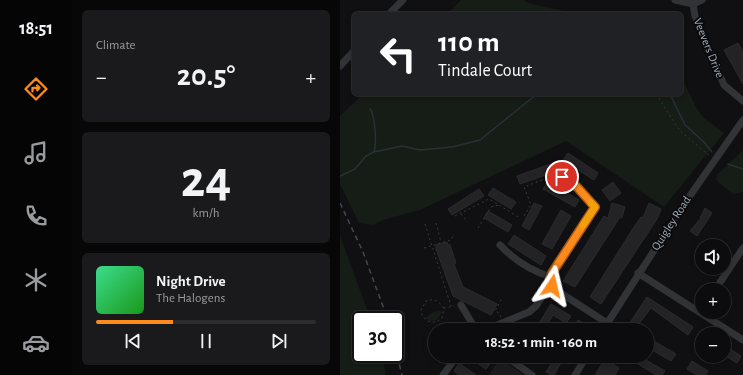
<!DOCTYPE html>
<html lang="en">
<head>
<meta charset="utf-8">
<style>
  :root { --surface:#0c0c0e; --page:#1a1a1c; --text:#f1f3f6; --muted:#9a9b9e; --line:#2c2c2e; --accent:#fe8a1b }
  body { margin:0; font-family:"Alegreya Sans",sans-serif; background:var(--page); color:var(--text); height:100vh; display:flex; flex-direction:column; font-size:15px; white-space:nowrap }
  * { box-sizing:border-box; margin:0 }
  p { font-size:13px; color:var(--muted) }
  .icon { flex:none; width:22px; height:22px; fill:none; stroke:currentColor; stroke-width:2; stroke-linecap:round; stroke-linejoin:round }
  .map { position:relative; flex:1; overflow:hidden }
  .details { display:flex; flex-direction:column; gap:10px; padding:10px; background:#070708; width:268px }
  .details>* { flex:none }
  .top-card { position:absolute; left:12px; top:12px; width:331px; height:84px; border-radius:6px; box-shadow:0 2px 6px #0003,0 0 0 1px var(--line); background:#202124; color:#fff; overflow:hidden }
  .buttons { position:absolute; left:355px; top:239px; display:grid; gap:8px }
  .buttons a { display:grid; place-items:center; width:36px; height:36px; border-radius:50%; background:var(--surface); box-shadow:0 2px 6px #0003,0 0 0 1px var(--line); font-size:20px }
  .speed { position:absolute; left:12px; top:311px; display:flex; gap:8px; font-size:20px; font-weight:700; text-align:center }
  .speed>* { display:grid; place-content:center; width:52px; height:52px; border-radius:50%; background:var(--surface); box-shadow:0 2px 6px #0003,0 0 0 1px var(--line); line-height:1 }
  .speed .limit { border:2px solid #111; border-radius:6px; background:#fff; color:#111 }
  .pin { position:absolute; display:grid; place-items:center; width:34px; height:34px; color:#fff; margin:-17px; border:2px solid #fff; border-radius:50%; box-shadow:0 1px 4px #0007 }
  .me { position:absolute; width:44px; margin:-22px; rotate:10deg; stroke-linejoin:round; filter:drop-shadow(0 0 3px #0008) }
  .turn { display:flex; align-items:center; gap:14px; height:84px; padding:0 20px; font-size:18px }
  .turn .icon { width:52px; height:52px; stroke-width:2.5 }
  .turn b { display:block; font-size:28px; line-height:34px }
  .big { font-size:30px; font-weight:700; line-height:1.1 }
  .details .tile { flex:1; display:flex; flex-direction:column; justify-content:center; gap:6px; min-width:0; padding:0 14px; border-radius:6px; background:var(--page) }
  .details .dial { align-items:center; gap:0 }
  .dial b { font-size:52px; line-height:1 }
  .song { display:flex; align-items:center; gap:12px }
  .cover { width:48px; height:48px; border-radius:6px; background:linear-gradient(135deg,hsl(150 70% 55%),hsl(120 70% 35%)) }
  .played { height:4px; border-radius:2px; background:linear-gradient(90deg,var(--accent) 35%,var(--line) 35%) }
  .keys { display:flex; justify-content:space-around; direction:ltr }
  .heat { display:flex; justify-content:space-between; align-items:center; font-size:22px; direction:ltr }
  .trip { position:absolute; left:88px; top:323px; width:226px; height:40px; border-radius:20px; background:var(--surface); box-shadow:0 2px 6px #0003,0 0 0 1px var(--line); font-weight:700; line-height:40px; text-align:center }
  main { display:flex; flex:1; min-height:0 }
  .tab-bar { display:flex; flex-direction:column; width:72px; justify-content:space-around; align-items:center; background:#050506; color:var(--muted) }
  .tab-bar .icon { width:28px; height:28px }
  .tab-bar .selected { color:var(--accent) }
  .tab-bar b { font-size:18px; color:var(--text) }
  .map>svg:first-child { display:block }
</style>
</head>
<body>
<main>
<nav class="tab-bar">
<b>18:51</b>
<svg class="icon selected" aria-label="directions" viewBox="0 0 24 24"><path d="M12 3l9 9-9 9-9-9zM9 14v-3h6M13 9l2 2-2 2"/></svg>
<svg class="icon" aria-label="music" viewBox="0 0 24 24"><path d="M9 18V5l10-2v13"/><circle cx="6" cy="18" r="3"/><circle cx="16" cy="16" r="3"/></svg>
<svg class="icon" aria-label="phone" viewBox="0 0 24 24"><path d="M5 4h4l2 5-3 2q2 4 5 5l2-3 5 2v4C11 20 4 13 5 4z"/></svg>
<svg class="icon" aria-label="climate" viewBox="0 0 24 24"><path d="M12 3v18M4 7l16 10M4 17L20 7"/></svg>
<svg class="icon" aria-label="car" viewBox="0 0 24 24"><path d="M5 17H2v-5l4-1 3-4h7l3 4 3 1v5h-3M9 17h6M6 11h13"/><circle cx="7" cy="17" r="2"/><circle cx="17" cy="17" r="2"/></svg>
</nav>
<section class="details">
<div class="tile"><p>Climate</p>
<div class="heat"><a>−</a><b class="big">20.5°</b><a>+</a></div>
</div>
<div class="tile dial"><b>24</b><p>km/h</p></div>
<div class="tile">
<div class="song"><i class="cover"></i><div><b>Night Drive</b><p>The Halogens</p></div></div>
<div class="played"></div>
<div class="keys"><svg class="icon" aria-label="previous" viewBox="0 0 24 24"><path d="M18 5L8 12l10 7zM5 5v14"/></svg><svg class="icon" aria-label="pause" viewBox="0 0 24 24"><path d="M8 5v14M16 5v14"/></svg><svg class="icon" aria-label="next" viewBox="0 0 24 24"><path d="M6 5l10 7-10 7zM19 5v14"/></svg></div>
</div>
</section>
<div class="map">
<svg width="403" height="375" viewBox="0 0 403 375">
  <rect width="100%" height="100%" fill="#101012"/>
  <polygon fill="#1c1c1f" points="160,358 184,375 149,375"/>
  <g fill="#161c16">
    <polygon points="121,0 183,0 191,4 238,14 107,14"/>
    <polygon points="341,77 356,107 364,118 384,133 324,207 226,141 80,210 43,220 33,225 19,223 0,184 0,116 23,94 341,94"/>
    <polygon points="403,150 403,192 393,194 376,180 378,174"/>
    <polygon points="0,236 31,320 21,320 21,354 41,354 46,375 0,375"/>
    <polygon points="99,311 102,312 97,320 90,321 85,318 93,312"/>
  </g>
  <g fill="none" stroke-linecap="round" stroke-linejoin="round">
    <g stroke="#263236" stroke-width="1.5">
      <polyline points="330,94 345,125 364,142 372,152"/>
      <path d="M30 109C35 115 37 144 34 152"/>
      <polyline points="388,164 403,169"/>
      <polyline points="0,176 15,169 26,156 34,152 62,146 80,150 112,147 140,140 197,94"/>
    </g>
  </g>
  <g fill="#232326" stroke="#2a2b2e">
    <polygon points="398,43 403,52 403,84 384,50"/>
    <polygon points="228,153 258,173 254,180 223,160"/>
    <polygon points="211,164 214,172 180,184 177,176"/>
    <polygon points="208,182 239,200 235,207 203,189"/>
    <polygon points="273,182 281,193 270,201 262,190"/>
    <polygon points="153,188 176,202 171,209 148,195"/>
    <polygon points="139,189 144,196 112,215 108,209"/>
    <polygon points="194,203 202,206 189,230 182,226"/>
    <polygon points="272,203 285,207 282,218 280,217 235,287 223,281 264,216 268,218"/>
    <polygon points="309,203 321,209 317,219 261,304 250,297 292,230 301,217 303,218"/>
    <polygon points="365,208 372,213 357,236 350,231 361,218 360,218"/>
    <polygon points="221,210 231,216 212,249 202,244"/>
    <polygon points="148,211 172,225 168,232 144,218"/>
    <polygon points="174,235 206,256 201,265 168,244"/>
    <polygon points="107,242 108,245 110,245 116,263 114,264 123,287 157,304 151,315 113,296 96,249 96,245"/>
    <polygon points="307,297 353,327 348,335 311,308 294,330 285,330"/>
    <polygon points="211,304 231,316 226,323 213,315 204,330 189,330 192,325 196,328"/>
    <polygon points="238,320 245,324 242,330 232,330"/>
    <polygon points="307,337 336,354 331,361 307,347"/>
    <polygon points="384,345 401,356 397,363 384,355"/>
    <polygon points="127,356 144,356 152,361 146,369"/>
    <polygon points="216,356 225,356 214,375 211,375 206,372"/>
    <polygon points="285,356 299,356 325,371 322,375 316,375"/>
    <polygon points="265,359 279,368 275,375 255,375"/>
    <polygon points="352,361 368,371 366,375 357,375 347,369"/>
    <polygon points="119,363 136,375 119,375 114,371"/>
  </g>
  <g fill="none" stroke-linecap="round" stroke-linejoin="round">
    <g stroke="#373a3e" stroke-width="1" stroke-dasharray="2 3" stroke-linecap="butt">
      <polyline points="316,94 340,131 370,156"/>
      <polyline points="121,214 127,221"/>
      <polyline points="115,216 149,199 180,218"/>
      <polyline points="184,216 191,205 184,187 212,176 216,176"/>
      <polyline points="96,223 101,242"/>
      <polyline points="85,224 111,306"/>
      <polyline points="138,228 151,207 158,205"/>
      <polyline points="84,248 111,240 114,234"/>
      <path d="M104 308C98 301 95 298 86 301L81 310 82 315C88 324 95 324 102 318L104 308 114 306"/>
      <polyline points="161,317 159,313 155,311 162,298"/>
    </g>
    <g stroke="#313337" stroke-width="7">
      <polyline points="335,0 353,4 355,16 384,85 403,101"/>
      <polyline points="353,4 362,0"/>
      <polyline points="49,14 63,0"/>
      <polyline points="0,66 14,51"/>
      <polyline points="222,177 237,187 255,207 212,273 211,283 216,290 267,323"/>
      <path d="M160 245C174 260 192 271 211 277"/>
      <polyline points="298,273 403,340"/>
      <polyline points="375,290 403,248"/>
      <polyline points="121,305 136,330"/>
      <polyline points="145,330 189,312 196,306 211,284"/>
      <polyline points="263,330 340,210 403,120"/>
      <polyline points="165,356 192,375"/>
      <polyline points="103,375 117,356"/>
      <polyline points="235,375 247,356"/>
    </g>
    <g stroke="#44474c" stroke-width="1.5" stroke-dasharray="5 4" stroke-linecap="butt">
      <polyline points="0,203 23,252 48,320"/>
      <polyline points="55,347 62,375"/>
    </g>
  </g>
  <g fill="none" stroke-linecap="round" stroke-linejoin="round">
    <g stroke="#a55a12" stroke-width="10">
      <polyline id="route" points="212,286 210,281 212,273 255,207 237,187 222,177"/>
    </g>
    <use href="#route" stroke="#fe8a1b" stroke-width="7"/>
    <polyline stroke="#f59e0b" stroke-width="7" points="243,225 255,207 251,203"/>
  </g>
  <g text-anchor="middle" stroke-width="4" stroke-linejoin="round" paint-order="stroke">
    <g font-size="12" fill="#a0a9b4" stroke="#0b0b0d">
      <text transform="translate(369 48) rotate(68)" y="4">Veevers Drive</text>
      <text transform="translate(331 223) rotate(-57)" y="4">Quigley Road</text>
    </g>
  </g>
</svg>
<div class="buttons">
<a><svg class="icon" aria-label="sound" viewBox="0 0 24 24"><path d="M4 9h4l5-4v14l-5-4H4zM17 9q2 3 0 6"/></svg></a>
<a>+</a>
<a>−</a>
</div>
<div class="speed"><div class="limit">30</div></div>
<div class="pin" style="left:222px;top:177px;background:#d93025"><svg class="icon" aria-label="arrive" viewBox="0 0 24 24"><path d="M6 21V4h12l-3 4 3 4H6"/></svg></div>
<svg class="me" style="left:212px;top:286px" viewBox="-20 -20 40 40"><path d="M0-17L14 15 0 8-14 15z" fill="#fe8a1b" stroke="#fff" stroke-width="4"/></svg>
<div class="trip">18:52 · 1 min · 160 m</div>
<div class="top-card">
<div class="turn"><svg class="icon" aria-label="left" viewBox="0 0 24 24"><path d="M17 20v-9H6M10 6l-5 5 5 5"/></svg><div><b>110 m</b>Tindale Court</div></div>
</div>
</div>
</main>
</body>
</html>
